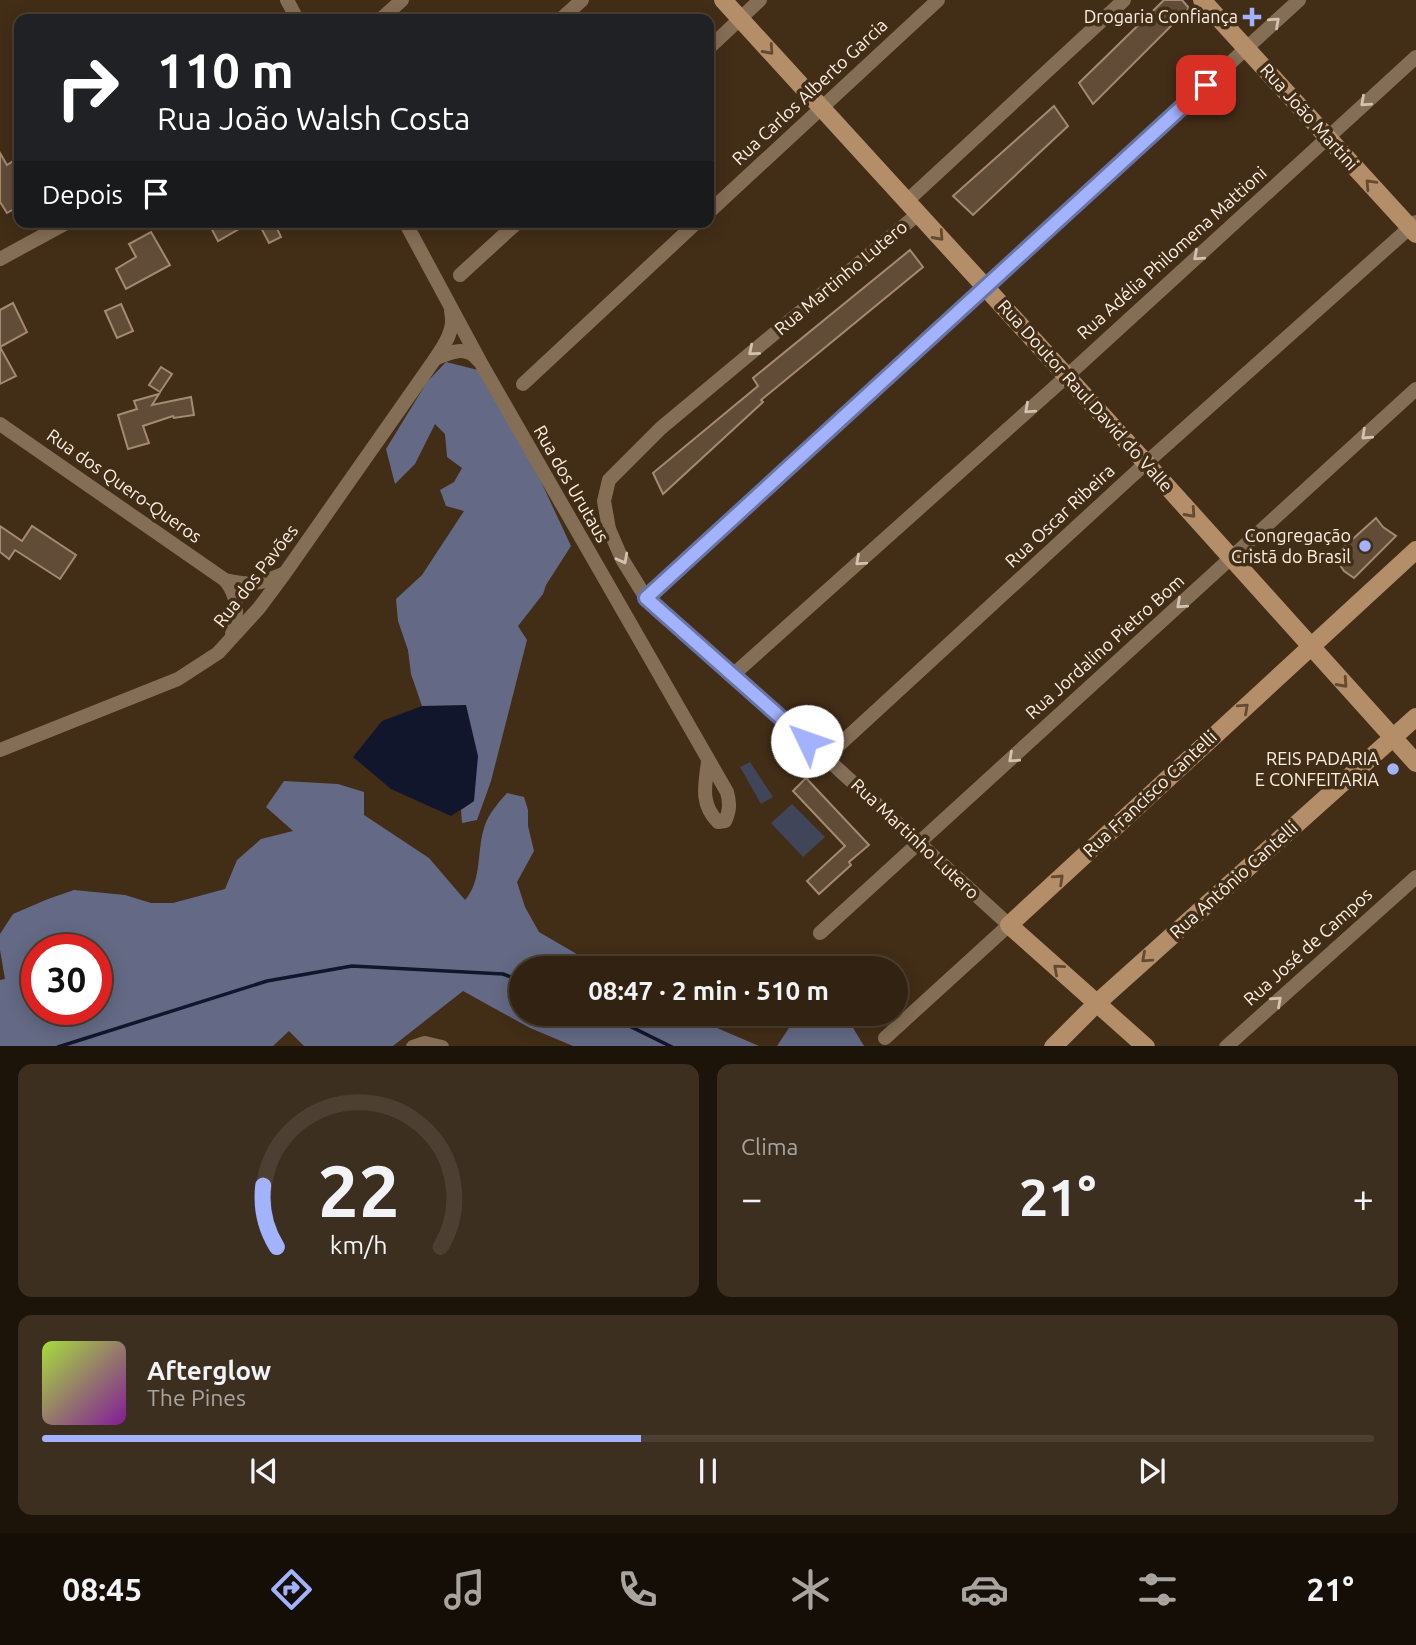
<!DOCTYPE html>
<html lang="pt">
<head>
<meta charset="utf-8">
<style>
  :root { --surface:#322211; --page:#3d2f1f; --text:#f1f3f6; --muted:#a8a49f; --line:#4d3f31; --accent:#a2b2fd }
  body { margin:0; font-family:Ubuntu,sans-serif; background:var(--page); color:var(--text); height:100vh; display:flex; flex-direction:column; font-size:26px; white-space:nowrap }
  * { box-sizing:border-box; margin:0 }
  p { font-size:23px; color:var(--muted) }
  .icon { flex:none; width:38px; height:38px; fill:none; stroke:currentColor; stroke-width:2; stroke-linecap:round; stroke-linejoin:round }
  .map { position:relative; height:1046px; overflow:hidden }
  .panel { display:flex; flex-direction:column; gap:18px; padding:18px; background:#1c1309; flex:1 }
  .panel>* { flex:none }
  .top-card { position:absolute; left:14px; top:14px; width:700px; height:214px; border-radius:14px; box-shadow:0 4px 18px #0003,0 0 0 2px var(--line); background:#202124; color:#fff; overflow:hidden }
  .speed { position:absolute; left:21px; top:934px; display:flex; gap:14px; font-size:35px; font-weight:700; text-align:center }
  .speed>* { display:grid; place-content:center; width:91px; height:91px; border-radius:50%; background:var(--surface); box-shadow:0 4px 18px #0003,0 0 0 2px var(--line); line-height:1 }
  .speed .limit { border:10px solid #d22; background:#fff; color:#111 }
  .pin { position:absolute; display:grid; place-items:center; width:60px; height:60px; color:#fff; margin:-30px; border-radius:14px; box-shadow:0 4px 10px #0006 }
  .me { position:absolute; width:77px; margin:-38px; rotate:312deg; stroke-linejoin:round; filter:drop-shadow(0 0 5px #0008) }
  .turn { display:flex; align-items:center; gap:24px; height:147px; padding:0 28px; font-size:32px }
  .turn .icon { width:91px; height:91px; stroke-width:2.5 }
  .turn b { display:block; font-size:49px; line-height:60px }
  .then { display:flex; align-items:center; height:66px; padding:0 28px; background:#0003; gap:14px; font-size:26px }
  .big { font-size:52px; font-weight:700; line-height:1.1 }
  .panel .tile { flex:1; display:flex; flex-direction:column; justify-content:center; gap:10px; min-width:0; padding:0 24px; border-radius:14px; background:var(--page) }
  .panel .dial { align-items:center; gap:0 }
  .dial svg { height:182px; overflow:visible; fill:none; stroke:var(--line); stroke-width:7; stroke-linecap:round; text-anchor:middle }
  .dial text { fill:var(--text); stroke:none }
  .song { display:flex; align-items:center; gap:21px }
  .cover { width:84px; height:84px; border-radius:10px; background:linear-gradient(135deg,hsl(80 70% 55%),hsl(290 70% 35%)) }
  .played { height:7px; border-radius:4px; background:linear-gradient(90deg,var(--accent) 45%,var(--line) 45%) }
  .keys { display:flex; justify-content:space-around; direction:ltr }
  .heat { display:flex; justify-content:space-between; align-items:center; font-size:38px; direction:ltr }
  .panel .tiles { flex:1; display:grid; gap:18px; grid-template-columns:1fr 1fr }
  .tile:last-child { grid-column:span 2 }
  .trip { position:absolute; left:509px; top:956px; width:399px; height:70px; border-radius:35px; background:var(--surface); box-shadow:0 4px 18px #0003,0 0 0 2px var(--line); font-weight:700; line-height:70px; text-align:center }
  .dock { display:flex; height:112px; justify-content:space-around; align-items:center; background:#140e07; color:var(--muted) }
  .dock .icon { width:49px; height:49px }
  .dock .selected { color:var(--accent) }
  .dock b { font-size:32px; color:var(--text) }
  .map>svg:first-child { display:block }
</style>
</head>
<body>
<div class="map">
<svg width="1416" height="1047" viewBox="0 0 1416 1047">
  <rect width="100%" height="100%" fill="#422d17"/>
  <g fill="#41455a">
    <polygon points="750,762 773,797 761,804 740,767"/>
    <polygon points="792,804 825,837 803,857 771,823"/>
  </g>
  <g fill="#646a85" fill-rule="evenodd">
    <polygon points="446,362 478,370 538,475 571,546 546,585 543,594 518,626 527,640 491,781 477,820 462,823 461,810 474,801 466,706 422,706 411,674 408,650 398,621 396,599 422,575 464,511 446,506 440,490 454,482 462,468 447,457 445,434 435,424 415,464 395,484 386,449 427,382"/>
    <path d="M284 781 338 784 364 792V815L429 858 465 900C483 880 476 850 485 825 489 813 499 802 507 793L524 797 528 810V826L534 851 517 882 525 907 539 932 575 953 593 968H522V1013H682L759 1046H573L530 1028 463 991 393 1046H304L289 1031 273 1046H0V980L5 979 0 950V934L13 914 48 899 74 890 125 895 151 903H173L225 889 237 860 261 839 293 831 266 807ZM96 950V1010H37V950Z"/>
    <polygon points="799,1013 844,1013 864,1046 777,1046"/>
  </g>
  <polygon fill="#12162c" points="466,705 478,756 474,801 451,816 391,789 353,757 382,721 422,706"/>
  <g fill="none" stroke-linecap="round" stroke-linejoin="round">
    <g stroke="#12162c" stroke-width="3.5">
      <polyline points="603,1013 672,1047"/>
      <polyline points="58,1047 267,981 352,966 503,974 522,981"/>
    </g>
  </g>
  <g fill="#614c37" stroke="#a38a71" stroke-width="2">
    <polygon points="1164,0 1182,0 1189,8 1093,104 1079,83"/>
    <polygon points="1054,106 1068,126 973,215 953,196"/>
    <polygon points="0,153 7,165 19,157 19,206 7,213 0,202"/>
    <polygon points="208,222 251,222 218,241"/>
    <polygon points="258,222 274,222 281,237 269,243"/>
    <polygon points="151,232 170,265 126,289 116,269 136,257 129,244"/>
    <polygon points="910,250 923,267 761,400 763,402 663,494 653,473 758,386 753,378"/>
    <polygon points="13,303 27,332 0,347 0,310"/>
    <polygon points="121,304 133,331 117,338 105,311"/>
    <polygon points="0,347 16,376 0,384"/>
    <polygon points="161,367 172,374 160,392 149,385"/>
    <polygon points="159,394 152,405 191,397 194,415 174,418 173,416 143,426 149,443 128,449 118,415 137,409 134,401"/>
    <polygon points="1376,518 1383,527 1396,536 1354,578 1344,571 1334,556"/>
    <polygon points="0,526 22,541 32,526 76,555 60,579 15,550 9,559 0,552"/>
    <polygon points="806,778 869,845 849,862 851,865 819,894 807,881 845,846 793,791"/>
  </g>
  <g fill="none" stroke-linecap="round" stroke-linejoin="round">
    <g stroke="#856e56" stroke-width="14">
      <polyline points="287,0 297,19"/>
      <polyline points="381,19 402,0"/>
      <polyline points="561,19 582,0"/>
      <polyline points="709,48 760,0"/>
      <polyline points="907,201 1124,0"/>
      <polyline points="709,212 938,0"/>
      <path d="M405 222 482 365 727 792C730 803 730 811 725 821L718 822C700 804 705 785 708 762"/>
      <polyline points="0,259 68,222"/>
      <polyline points="460,275 518,222"/>
      <path d="M435 359C444 346 456 328 451 312"/>
      <polyline points="523,384 697,222"/>
      <path d="M0 424 225 580C250 586 260 584 283 574"/>
      <path d="M225 580C239 597 238 614 232 634"/>
      <polyline points="646,598 1299,0"/>
      <polyline points="734,674 1067,376 1416,57"/>
      <path d="M0 750 178 679 218 653 259 608 285 573 435 359C450 352 467 345 478 360"/>
      <polyline points="826,757 1146,463 1416,222"/>
      <polyline points="820,933 1416,389"/>
      <polyline points="885,1038 1009,925 734,674 646,598 622,559 609,529 604,501 609,480 661,428 918,214"/>
      <polyline points="413,1047 425,1043 442,1047"/>
      <polyline points="1226,1047 1416,877"/>
    </g>
    <g stroke="#b48e68" stroke-width="18">
      <polyline points="723,0 1146,463 1416,763"/>
      <polyline points="1202,0 1416,234"/>
      <polyline points="1053,1047 1097,1003 1416,717"/>
      <polyline points="1146,1047 1009,925 1416,550"/>
    </g>
  </g>
  <defs><path id="oneway-chevron" d="M-2-3.5L2.5 0L-2 3.5" fill="none" stroke-width="1.6" stroke-linecap="round" stroke-linejoin="round" transform="scale(1.75)"/></defs>
  <g stroke="#d3c2b1">
    <use href="#oneway-chevron" transform="translate(1275 22) rotate(-42)"/>
    <use href="#oneway-chevron" transform="translate(1365 102) rotate(138)"/>
    <use href="#oneway-chevron" transform="translate(1198 256) rotate(138)"/>
    <use href="#oneway-chevron" transform="translate(753 351) rotate(140)"/>
    <use href="#oneway-chevron" transform="translate(1029 409) rotate(138)"/>
    <use href="#oneway-chevron" transform="translate(1366 435) rotate(137)"/>
    <use href="#oneway-chevron" transform="translate(623 559) rotate(62)"/>
    <use href="#oneway-chevron" transform="translate(860 561) rotate(138)"/>
    <use href="#oneway-chevron" transform="translate(1181 604) rotate(138)"/>
    <use href="#oneway-chevron" transform="translate(1013 758) rotate(138)"/>
    <use href="#oneway-chevron" transform="translate(1277 1001) rotate(-42)"/>
  </g>
  <g stroke="#644a2f">
    <use href="#oneway-chevron" transform="translate(769 50) rotate(48)"/>
    <use href="#oneway-chevron" transform="translate(1370 184) rotate(-133)"/>
    <use href="#oneway-chevron" transform="translate(939 236) rotate(48)"/>
    <use href="#oneway-chevron" transform="translate(1191 513) rotate(48)"/>
    <use href="#oneway-chevron" transform="translate(1343 683) rotate(48)"/>
    <use href="#oneway-chevron" transform="translate(1244 708) rotate(-42)"/>
    <use href="#oneway-chevron" transform="translate(1059 879) rotate(-43)"/>
    <use href="#oneway-chevron" transform="translate(1146 958) rotate(138)"/>
    <use href="#oneway-chevron" transform="translate(1058 969) rotate(-139)"/>
  </g>
  <g fill="none" stroke-linecap="round" stroke-linejoin="round">
    <g stroke="#6974a4" stroke-width="18">
      <polyline id="route" points="807,741 646,598 1206,85"/>
    </g>
    <use href="#route" stroke="#a2b2fd" stroke-width="12"/>
  </g>
  <g fill="#a2b2fd" stroke="#422d17" stroke-width="2.5">
    <path d="M1248.5 6.5h7v7h7v7h-7v7h-7v-7h-7v-7h7z"/>
    <circle cx="1365" cy="546" r="7"/>
    <circle cx="1393" cy="769" r="7"/>
  </g>
  <g text-anchor="middle" stroke-width="7" stroke-linejoin="round" paint-order="stroke">
    <g font-size="18" fill="#fdefe2" stroke="#422d17" text-anchor="end">
      <text x="1238" y="23">Drogaria Confiança</text>
      <text x="1351" y="542">Congregação<tspan x="1351" dy="21">Cristã do Brasil</tspan></text>
      <text x="1379" y="765">REIS PADARIA<tspan x="1379" dy="21">E CONFEITARIA</tspan></text>
    </g>
    <g font-size="18" fill="#fdefe2" stroke="#422d17">
      <text transform="translate(810 92) rotate(-43)" y="6">Rua Carlos Alberto Garcia</text>
      <text transform="translate(1309 117) rotate(48)" y="6">Rua João Martini</text>
      <text transform="translate(1172 253) rotate(-42)" y="6">Rua Adélia Philomena Mattioni</text>
      <text transform="translate(841 278) rotate(-40)" y="6">Rua Martinho Lutero</text>
      <text transform="translate(1085 396) rotate(48)" y="6">Rua Doutor Raul David do Valle</text>
      <text transform="translate(571 484) rotate(60)" y="6">Rua dos Urutaus</text>
      <text transform="translate(124 486) rotate(35)" y="6">Rua dos Quero-Queros</text>
      <text transform="translate(1060 516) rotate(-43)" y="6">Rua Oscar Ribeira</text>
      <text transform="translate(256 576) rotate(-52)" y="6">Rua dos Pavões</text>
      <text transform="translate(1105 647) rotate(-42)" y="6">Rua Jordalino Pietro Bom</text>
      <text transform="translate(1150 794) rotate(-43)" y="6">Rua Francisco Cantelli</text>
      <text transform="translate(915 839) rotate(43)" y="6">Rua Martinho Lutero</text>
      <text transform="translate(1234 880) rotate(-42)" y="6">Rua Antônio Cantelli</text>
      <text transform="translate(1308 947) rotate(-42)" y="6">Rua José de Campos</text>
    </g>
  </g>
</svg>
<div class="speed"><div class="limit">30</div></div>
<div class="pin" style="left:1206px;top:85px;background:#d93025"><svg class="icon" aria-label="arrive" viewBox="0 0 24 24"><path d="M6 21V4h12l-3 4 3 4H6"/></svg></div>
<svg class="me" style="left:807px;top:741px" viewBox="-20 -20 40 40"><circle r="19" fill="#fff"/><path d="M0-13L10 11 0 6-10 11z" fill="#a2b2fd"/></svg>
<div class="trip">08:47 · 2 min · 510 m</div>
<div class="top-card">
<div class="turn"><svg class="icon" aria-label="right" viewBox="0 0 24 24"><path d="M7 20v-9h11M14 6l5 5-5 5"/></svg><div><b>110 m</b>Rua João Walsh Costa</div></div>
<div class="then">Depois<svg class="icon" aria-label="arrive" viewBox="0 0 24 24"><path d="M6 21V4h12l-3 4 3 4H6"/></svg></div>
</div>
</div>
<section class="panel">
<div class="tiles">
<div class="tile dial"><svg viewBox="0 0 100 80">
<path d="M14 69A42 42 0 1 1 86 69"/>
<path d="M14 69A42 42 0 0 1 8 42" stroke="#a2b2fd"/>
<text x="50" y="56" font-size="32" font-weight="700">22</text>
<text x="50" y="72" font-size="11">km/h</text>
</svg></div>
<div class="tile"><p>Clima</p>
<div class="heat"><a>−</a><b class="big">21°</b><a>+</a></div>
</div>
<div class="tile">
<div class="song"><i class="cover"></i><div><b>Afterglow</b><p>The Pines</p></div></div>
<div class="played"></div>
<div class="keys"><svg class="icon" aria-label="previous" viewBox="0 0 24 24"><path d="M18 5L8 12l10 7zM5 5v14"/></svg><svg class="icon" aria-label="pause" viewBox="0 0 24 24"><path d="M8 5v14M16 5v14"/></svg><svg class="icon" aria-label="next" viewBox="0 0 24 24"><path d="M6 5l10 7-10 7zM19 5v14"/></svg></div>
</div>
</div>
</section>
<nav class="dock">
<b>08:45</b>
<svg class="icon selected" aria-label="directions" viewBox="0 0 24 24"><path d="M12 3l9 9-9 9-9-9zM9 14v-3h6M13 9l2 2-2 2"/></svg>
<svg class="icon" aria-label="music" viewBox="0 0 24 24"><path d="M9 18V5l10-2v13"/><circle cx="6" cy="18" r="3"/><circle cx="16" cy="16" r="3"/></svg>
<svg class="icon" aria-label="phone" viewBox="0 0 24 24"><path d="M5 4h4l2 5-3 2q2 4 5 5l2-3 5 2v4C11 20 4 13 5 4z"/></svg>
<svg class="icon" aria-label="climate" viewBox="0 0 24 24"><path d="M12 3v18M4 7l16 10M4 17L20 7"/></svg>
<svg class="icon" aria-label="car" viewBox="0 0 24 24"><path d="M5 17H2v-5l4-1 3-4h7l3 4 3 1v5h-3M9 17h6M6 11h13"/><circle cx="7" cy="17" r="2"/><circle cx="17" cy="17" r="2"/></svg>
<svg class="icon" aria-label="filters" viewBox="0 0 24 24"><path d="M4 7h16M4 17h16"/><circle cx="9" cy="7" r="2"/><circle cx="15" cy="17" r="2"/></svg>
<b>21°</b>
</nav>
</body>
</html>
